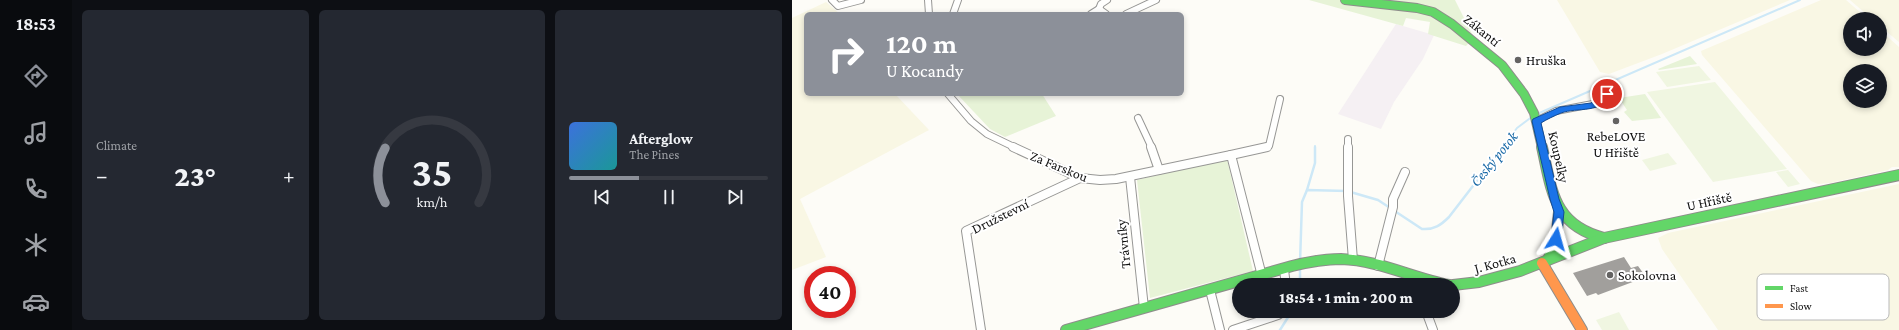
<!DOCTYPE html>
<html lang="en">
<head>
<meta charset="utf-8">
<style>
  :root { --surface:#171b24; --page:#242831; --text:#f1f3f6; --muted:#9ea1a6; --line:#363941; --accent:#8c9099 }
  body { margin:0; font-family:"Crimson Pro",serif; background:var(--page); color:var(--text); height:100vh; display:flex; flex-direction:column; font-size:15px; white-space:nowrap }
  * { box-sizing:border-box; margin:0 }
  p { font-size:13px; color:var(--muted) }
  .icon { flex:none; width:22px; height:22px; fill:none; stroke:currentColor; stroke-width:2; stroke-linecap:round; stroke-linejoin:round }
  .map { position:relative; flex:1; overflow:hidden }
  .drawer { display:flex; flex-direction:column; gap:10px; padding:10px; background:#0d0f14; width:720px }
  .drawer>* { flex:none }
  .top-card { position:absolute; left:12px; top:12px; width:380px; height:84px; border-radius:6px; box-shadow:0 2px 6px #0003; background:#8c9099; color:#fff; overflow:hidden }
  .controls { position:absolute; left:1051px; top:12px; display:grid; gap:8px }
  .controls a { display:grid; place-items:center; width:44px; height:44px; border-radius:50%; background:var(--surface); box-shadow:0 2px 6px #0003; font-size:20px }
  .speed { position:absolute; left:12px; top:266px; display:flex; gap:8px; font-size:20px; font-weight:700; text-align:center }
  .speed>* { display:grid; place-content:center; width:52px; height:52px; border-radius:50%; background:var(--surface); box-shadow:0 2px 6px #0003; line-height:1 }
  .speed .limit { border:6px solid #d22; background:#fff; color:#111 }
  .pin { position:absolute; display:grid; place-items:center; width:34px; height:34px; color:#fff; margin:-17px; border:2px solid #fff; border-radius:50%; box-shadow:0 1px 4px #0007 }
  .me { position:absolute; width:44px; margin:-22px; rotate:8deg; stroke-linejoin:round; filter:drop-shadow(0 0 3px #0008) }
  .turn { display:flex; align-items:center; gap:14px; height:84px; padding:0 16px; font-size:18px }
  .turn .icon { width:52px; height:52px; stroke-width:2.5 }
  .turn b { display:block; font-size:28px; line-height:34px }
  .big { font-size:30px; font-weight:800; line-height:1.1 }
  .drawer .widget { flex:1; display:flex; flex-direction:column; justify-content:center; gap:6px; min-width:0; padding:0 14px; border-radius:6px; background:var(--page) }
  .drawer .dial { align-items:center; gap:0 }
  .dial svg { height:104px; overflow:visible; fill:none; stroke:var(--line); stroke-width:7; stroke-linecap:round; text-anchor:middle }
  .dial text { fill:var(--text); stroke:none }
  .song { display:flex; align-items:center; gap:12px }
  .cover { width:48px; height:48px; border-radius:6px; background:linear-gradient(135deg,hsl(220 70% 55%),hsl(180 70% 35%)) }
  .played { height:4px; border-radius:2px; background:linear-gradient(90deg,var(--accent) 35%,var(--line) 35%) }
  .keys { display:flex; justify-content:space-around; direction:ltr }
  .heat { display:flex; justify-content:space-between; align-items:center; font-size:22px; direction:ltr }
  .drawer .tiles { flex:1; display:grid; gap:10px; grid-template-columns:repeat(3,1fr) }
  .trip { position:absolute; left:440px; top:278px; width:228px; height:40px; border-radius:20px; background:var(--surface); box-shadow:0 2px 6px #0003; font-weight:800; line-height:40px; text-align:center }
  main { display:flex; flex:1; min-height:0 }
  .tabs { display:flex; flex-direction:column; width:72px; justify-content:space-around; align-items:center; background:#090b0e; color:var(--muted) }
  .tabs .icon { width:28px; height:28px }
  .tabs .on { color:var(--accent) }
  .tabs b { font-size:18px; color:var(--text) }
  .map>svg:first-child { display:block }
</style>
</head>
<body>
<main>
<nav class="tabs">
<b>18:53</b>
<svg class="icon on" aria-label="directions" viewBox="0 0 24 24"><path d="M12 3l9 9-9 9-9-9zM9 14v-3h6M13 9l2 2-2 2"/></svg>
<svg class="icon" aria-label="music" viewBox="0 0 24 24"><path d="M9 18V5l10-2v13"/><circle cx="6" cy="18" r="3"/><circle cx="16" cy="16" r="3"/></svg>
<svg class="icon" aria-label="phone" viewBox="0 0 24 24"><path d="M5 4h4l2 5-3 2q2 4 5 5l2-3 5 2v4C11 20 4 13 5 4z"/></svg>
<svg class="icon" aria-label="climate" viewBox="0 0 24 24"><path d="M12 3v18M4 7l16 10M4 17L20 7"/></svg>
<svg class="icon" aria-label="car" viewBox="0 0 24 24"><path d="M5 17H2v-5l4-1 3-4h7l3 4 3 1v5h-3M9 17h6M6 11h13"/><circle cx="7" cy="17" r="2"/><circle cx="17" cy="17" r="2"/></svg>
</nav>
<section class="drawer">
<div class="tiles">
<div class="widget"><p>Climate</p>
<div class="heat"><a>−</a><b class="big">23°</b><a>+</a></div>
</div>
<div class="widget dial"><svg viewBox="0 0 100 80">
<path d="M14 69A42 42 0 1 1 86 69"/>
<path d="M14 69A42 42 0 0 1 14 27" stroke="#8c9099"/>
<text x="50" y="56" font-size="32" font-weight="700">35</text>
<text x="50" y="72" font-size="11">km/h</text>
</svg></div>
<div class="widget">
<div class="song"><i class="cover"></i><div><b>Afterglow</b><p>The Pines</p></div></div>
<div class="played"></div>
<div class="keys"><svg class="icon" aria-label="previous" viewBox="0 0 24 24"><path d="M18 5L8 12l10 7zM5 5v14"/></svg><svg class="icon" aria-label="pause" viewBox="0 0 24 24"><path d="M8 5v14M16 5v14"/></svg><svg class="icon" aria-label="next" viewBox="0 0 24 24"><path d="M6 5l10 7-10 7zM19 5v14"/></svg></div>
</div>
</div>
</section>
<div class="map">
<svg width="1107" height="330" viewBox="0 0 1107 330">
  <rect width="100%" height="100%" fill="#fdfcf7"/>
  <polygon fill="#f5f0f3" points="604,24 642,35 631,59 602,102 589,129 546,114"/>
  <g fill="#f9f7e4" fill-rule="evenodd">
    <polygon points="765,0 998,0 870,54 817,74 808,72"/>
    <path d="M1029 0H1054L1076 19H1058V49H1088V30L1107 47V167H1100L1096 170 1038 183 1026 184 1019 181 910 55 909 51ZM1058 71H1088V101H1058Z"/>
    <polygon points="1058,0 1107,0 1107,42 1088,26 1088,19 1080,19"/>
    <polygon points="34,2 48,14 14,14 14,94 103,94 137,130 8,199 34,257 0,270 0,18"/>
    <polygon points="1107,184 1107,330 926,330 870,249 866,238 876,233"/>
  </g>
  <g fill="#e7f3d7">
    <polygon points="517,0 663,0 682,38 674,46 636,34 638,22 614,18 611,26"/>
    <polygon points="898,56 905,64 867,70 866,69"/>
    <polygon points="165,94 250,94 264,116 213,137 198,129"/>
    <polygon points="853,94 869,118 840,121 832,112 835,110 827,98"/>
    <polygon points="435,159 461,271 358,298 345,180"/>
  </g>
  <g fill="#f0f6e1">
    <polygon points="907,66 919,80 875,87 864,72"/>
    <polygon points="923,82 995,169 921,182 855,92"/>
    <polygon points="876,153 885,164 858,171 850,160"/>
    <polygon points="996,170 1008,184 996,187 984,172"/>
    <polygon points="827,312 837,330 810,330 804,320"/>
  </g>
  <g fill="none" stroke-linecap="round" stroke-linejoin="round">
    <g stroke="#cde8f7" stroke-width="2">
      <polyline points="745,114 1008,0"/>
      <polyline points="523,146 523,148"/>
      <polyline points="710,148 725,128 741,116"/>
    </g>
    <g stroke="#cde8f7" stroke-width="2.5">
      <polyline points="515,190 523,163 523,147"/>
      <path d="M508 263 510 202 515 190 555 191 586 200 630 229C642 230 649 225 657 217L711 147"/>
      <polyline points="508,268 508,285"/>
      <polyline points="488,330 500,311"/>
    </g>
  </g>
  <polygon fill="#a19f9c" points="832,257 839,268 846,266 854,277 806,295 804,293 795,296 781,273"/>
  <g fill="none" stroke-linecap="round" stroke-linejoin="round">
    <g stroke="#979795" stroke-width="8">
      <g id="street-far1">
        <polyline points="40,0 46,6 69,0"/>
        <polyline points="136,0 137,14"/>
        <polyline points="161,14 166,0"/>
        <polyline points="299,14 307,9"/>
        <polyline points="314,14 307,9 309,4 315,0"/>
        <polyline points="334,14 364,0"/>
        <polyline points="156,94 179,121 195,134 224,148"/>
        <polyline points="346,118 360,148"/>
        <polyline points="744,121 764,111 806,103 815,94"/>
        <polyline points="556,139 556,148"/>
        <polyline points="471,148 477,146 488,99"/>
      </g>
    </g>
    <g stroke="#979795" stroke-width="10">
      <g id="street">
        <polyline points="221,147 288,178 308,180 324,179 439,155 470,276"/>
        <polyline points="359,147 367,170"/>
        <polyline points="556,147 556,196 561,260"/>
        <polyline points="439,155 475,147"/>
        <polyline points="338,177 352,308"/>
        <polyline points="586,266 601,207 601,199 613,172"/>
        <polyline points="492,270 494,285"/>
        <polyline points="418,290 428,330"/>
        <polyline points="634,311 641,330"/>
        <polyline points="189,330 174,231 288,178"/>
        <polyline points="441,330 486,315 492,311"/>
      </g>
    </g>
    <g stroke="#8e8d8b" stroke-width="10">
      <polyline id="fast-far1" points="553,0 625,8 641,12 660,24 710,65 732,94 742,113 750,148"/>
    </g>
    <g stroke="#8e8d8b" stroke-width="12">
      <g id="fast">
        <path d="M750 147C760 191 761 225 812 238"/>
        <polyline points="756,260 764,239 767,212"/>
        <polyline points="661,285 687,282 728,271 812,238 1107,175"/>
        <path d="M274 330 500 266C516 262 532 259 549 259 586 260 621 278 657 285"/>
      </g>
    </g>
    <g stroke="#8e8d8b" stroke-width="12">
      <polyline id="slow" points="750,263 790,330"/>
    </g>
    <use href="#street-far1" stroke="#fffffe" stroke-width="6"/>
    <use href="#street" stroke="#fffffe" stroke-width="8"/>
    <use href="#fast-far1" stroke="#63d668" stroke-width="8"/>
    <use href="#fast" stroke="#63d668" stroke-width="10"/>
    <use href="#slow" stroke="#ff974d" stroke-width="10"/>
  </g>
  <path fill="#1a73e8" stroke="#114b97" d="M815 91 819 94C811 114 785 107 769 113 762 116 755 119 749 123L767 199 772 212 769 239 764 243 759 239 762 212 758 199 740 121 741 119 768 107 799 103Z"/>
  <g fill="#646362" stroke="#fff" stroke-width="1.5">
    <circle cx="726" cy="60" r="4"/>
    <circle cx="824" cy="121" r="4"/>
    <circle cx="818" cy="275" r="4"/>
  </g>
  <g text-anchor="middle" stroke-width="4" stroke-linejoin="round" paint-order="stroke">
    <g font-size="14" fill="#111" stroke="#fff">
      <text transform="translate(690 30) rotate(39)" y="5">Zákantí</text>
      <text transform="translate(767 157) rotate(77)" y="5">Koupelky</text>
      <text transform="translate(267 166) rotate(22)" y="5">Za Farskou</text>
      <text transform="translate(917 201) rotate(-12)" y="5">U Hřiště</text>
      <text transform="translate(208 216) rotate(-26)" y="5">Družstevní</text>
      <text transform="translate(331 244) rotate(-96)" y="5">Trávníky</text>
      <text transform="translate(703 263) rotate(-15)" y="5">J. Kotka</text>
    </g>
    <g font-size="14" fill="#111" stroke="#fff" text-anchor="start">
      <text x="734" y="65">Hruška</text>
      <text x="824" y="141" text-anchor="middle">RebeLOVE<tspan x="824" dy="16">U Hřiště</tspan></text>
      <text x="826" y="280">Sokolovna</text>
    </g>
    <g font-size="15" font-style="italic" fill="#1768a6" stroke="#fff">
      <text transform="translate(702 159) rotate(-51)" y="5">Český potok</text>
    </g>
  </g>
  <rect x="965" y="274" width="132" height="46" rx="6" fill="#fff" stroke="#b8b8b8" stroke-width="1"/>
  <rect x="973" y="286" width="18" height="4" fill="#63d668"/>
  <rect x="973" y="304" width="18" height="4" fill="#ff974d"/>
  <g font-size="11" fill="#111">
    <text x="998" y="292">Fast</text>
    <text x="998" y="310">Slow</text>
  </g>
</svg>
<div class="controls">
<a><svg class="icon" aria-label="sound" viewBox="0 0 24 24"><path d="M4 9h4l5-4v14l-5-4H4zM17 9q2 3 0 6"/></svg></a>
<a><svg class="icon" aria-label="layers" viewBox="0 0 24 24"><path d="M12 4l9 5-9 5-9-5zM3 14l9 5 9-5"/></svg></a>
</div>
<div class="speed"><div class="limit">40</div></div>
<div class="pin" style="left:815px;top:94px;background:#d93025"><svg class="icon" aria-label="arrive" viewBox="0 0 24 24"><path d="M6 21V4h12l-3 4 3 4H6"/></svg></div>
<svg class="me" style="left:764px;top:239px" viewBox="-20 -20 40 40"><path d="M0-17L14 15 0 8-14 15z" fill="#1a73e8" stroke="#fff" stroke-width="4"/></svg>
<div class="trip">18:54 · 1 min · 200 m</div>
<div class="top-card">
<div class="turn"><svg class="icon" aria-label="right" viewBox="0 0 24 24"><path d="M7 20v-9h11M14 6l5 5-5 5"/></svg><div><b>120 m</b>U Kocandy</div></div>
</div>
</div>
</main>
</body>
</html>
